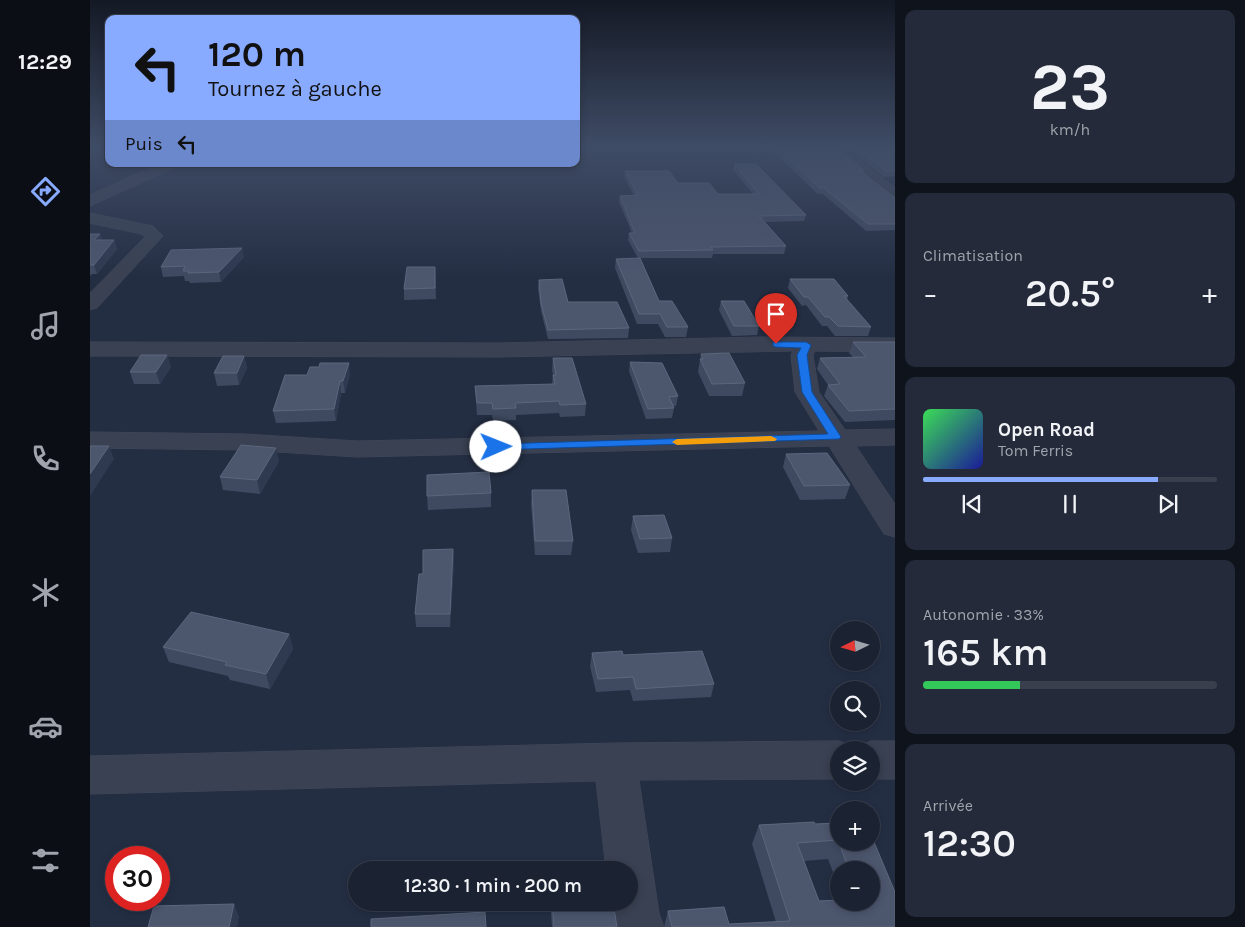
<!DOCTYPE html>
<html lang="fr">
<head>
<meta charset="utf-8">
<style>
  :root { --surface:#1b2232; --page:#242a3a; --text:#f1f3f6; --muted:#a0a4ac; --line:#393f4d; --accent:#8af }
  body { margin:0; font-family:Karla,sans-serif; background:var(--page); color:var(--text); height:100vh; display:flex; flex-direction:column; font-size:19px; white-space:nowrap }
  * { box-sizing:border-box; margin:0 }
  p { font-size:16px; color:var(--muted) }
  .icon { flex:none; width:28px; height:28px; fill:none; stroke:currentColor; stroke-width:2; stroke-linecap:round; stroke-linejoin:round }
  .map { position:relative; flex:1; overflow:hidden }
  .panel { display:flex; flex-direction:column; gap:10px; padding:10px; background:#0f131c; width:350px }
  .panel>* { flex:none }
  .hud { position:absolute; left:15px; top:15px; width:475px; height:152px; border-radius:10px; box-shadow:0 2px 8px #0003,0 0 0 1px var(--line); background:#8af; color:#111; overflow:hidden }
  .needle { width:32px; rotate:265deg }
  .fabs { position:absolute; left:740px; top:621px; display:grid; gap:10px }
  .fabs a { display:grid; place-items:center; width:50px; height:50px; border-radius:50%; background:var(--surface); box-shadow:0 2px 8px #0003,0 0 0 1px var(--line); font-size:25px }
  .speed { position:absolute; left:15px; top:846px; display:flex; gap:10px; font-size:25px; font-weight:700; text-align:center }
  .speed>* { display:grid; place-content:center; width:65px; height:65px; border-radius:50%; background:var(--surface); box-shadow:0 2px 8px #0003,0 0 0 1px var(--line); line-height:1 }
  .speed .limit { border:8px solid #d22; background:#fff; color:#111 }
  .pin { position:absolute; display:grid; place-items:center; width:42px; height:42px; color:#fff; margin:-51px -21px; border-radius:50% 50% 50% 0; rotate:-45deg; box-shadow:0 0 5px #0007 }
  .pin .icon { rotate:45deg }
  .me { position:absolute; width:55px; margin:-28px; rotate:89deg; stroke-linejoin:round; filter:drop-shadow(0 0 4px #0008) }
  .turn { display:flex; align-items:center; gap:18px; height:105px; padding:0 20px; font-size:22px }
  .turn .icon { width:65px; height:65px; stroke-width:2.5 }
  .turn b { display:block; font-size:35px; line-height:42px }
  .then { display:flex; align-items:center; height:48px; padding:0 20px; background:#0003; gap:10px; font-size:19px }
  .big { font-size:38px; font-weight:600; line-height:1.1 }
  .panel .tile { flex:1; display:flex; flex-direction:column; justify-content:center; gap:8px; min-width:0; padding:0 18px; border-radius:10px; background:var(--page) }
  .panel .dial { align-items:center; gap:0 }
  .dial b { font-size:65px; line-height:1 }
  .song { display:flex; align-items:center; gap:15px }
  .cover { width:60px; height:60px; border-radius:8px; background:linear-gradient(135deg,hsl(130 70% 55%),hsl(240 70% 35%)) }
  .played { height:5px; border-radius:2px; background:linear-gradient(90deg,var(--accent) 80%,var(--line) 80%) }
  .keys { display:flex; justify-content:space-around; direction:ltr }
  .heat { display:flex; justify-content:space-between; align-items:center; font-size:28px; direction:ltr }
  .charge { height:8px; border-radius:4px; background:linear-gradient(90deg,#34c759 33%,var(--line) 0) }
  .trip { position:absolute; left:258px; top:861px; width:290px; height:50px; border-radius:25px; background:var(--surface); box-shadow:0 2px 8px #0003,0 0 0 1px var(--line); font-weight:600; line-height:50px; text-align:center }
  main { display:flex; flex:1; min-height:0 }
  .tabs { display:flex; flex-direction:column; width:90px; justify-content:space-around; align-items:center; background:#0b0e14; color:var(--muted) }
  .tabs .icon { width:35px; height:35px }
  .tabs .selected { color:var(--accent) }
  .tabs b { font-size:22px; color:var(--text) }
  .map>svg:first-child { display:block }
</style>
</head>
<body>
<main>
<nav class="tabs">
<b>12:29</b>
<svg class="icon selected" aria-label="directions" viewBox="0 0 24 24"><path d="M12 3l9 9-9 9-9-9zM9 14v-3h6M13 9l2 2-2 2"/></svg>
<svg class="icon" aria-label="music" viewBox="0 0 24 24"><path d="M9 18V5l10-2v13"/><circle cx="6" cy="18" r="3"/><circle cx="16" cy="16" r="3"/></svg>
<svg class="icon" aria-label="phone" viewBox="0 0 24 24"><path d="M5 4h4l2 5-3 2q2 4 5 5l2-3 5 2v4C11 20 4 13 5 4z"/></svg>
<svg class="icon" aria-label="climate" viewBox="0 0 24 24"><path d="M12 3v18M4 7l16 10M4 17L20 7"/></svg>
<svg class="icon" aria-label="car" viewBox="0 0 24 24"><path d="M5 17H2v-5l4-1 3-4h7l3 4 3 1v5h-3M9 17h6M6 11h13"/><circle cx="7" cy="17" r="2"/><circle cx="17" cy="17" r="2"/></svg>
<svg class="icon" aria-label="filters" viewBox="0 0 24 24"><path d="M4 7h16M4 17h16"/><circle cx="9" cy="7" r="2"/><circle cx="15" cy="17" r="2"/></svg>
</nav>
<div class="map">
<svg width="805" height="927" viewBox="0 0 805 927">
  <rect width="100%" height="100%" fill="#242e43"/>
  <g fill="none" stroke-linecap="round" stroke-linejoin="round">
    <g stroke="#42495b" stroke-width="1">
      <g id="minor">
        <polygon points="740,147 754,147 805,188 805,200 800,198"/>
        <polygon points="70,164 88,164 86,167 0,206 0,195"/>
        <polygon points="0,213 63,226 73,236 7,308 0,310 0,293 55,237 51,234 0,223"/>
        <polygon points="671,337 805,338 805,352 725,351 723,355 729,392 755,430 805,429 805,445 766,446 805,504 805,537 794,534 739,446 267,457 155,450 0,448 0,432 155,434 267,441 729,431 705,392 701,355 703,351 409,357 0,356 0,342 409,343"/>
        <polygon points="749,741 764,747 765,750 766,747 781,741 805,741 805,779 781,779 781,750 749,750 749,779 549,780 569,913 574,927 524,927 520,902 539,902 539,870 516,870 506,781 0,794 0,756 525,743"/>
      </g>
    </g>
    <use href="#minor" fill="#394152" fill-rule="evenodd"/>
  </g>
  <g fill="#3f4a61" fill-rule="evenodd">
    <polygon points="663,147 674,147 669,153"/>
    <polygon points="678,147 746,147 774,171 773,174 805,198 805,230 776,231 733,194 728,194"/>
    <polygon points="757,147 805,147 805,176 794,177"/>
    <polygon points="644,164 716,215 714,221 675,222 696,246 694,254 623,254 622,258 548,258 538,240 539,233 542,233 529,202 530,196 544,195 534,177 535,171 588,183 628,194 663,194 643,170"/>
    <polygon points="0,234 10,234 12,240 24,240 27,249 7,274 2,274 0,276"/>
    <polygon points="154,257 131,282 100,283 99,281 95,281 94,276 73,277 71,267"/>
    <polygon points="526,259 569,301 598,327 596,337 575,337 568,324 547,324 525,268"/>
    <polygon points="345,267 346,299 314,300 314,289"/>
    <polygon points="700,279 758,296 757,300 781,327 778,336 745,336 737,326 732,326 716,305 712,306 698,288"/>
    <polygon points="449,280 478,302 539,328 538,338 458,339 451,311 448,288"/>
    <polygon points="631,301 669,326 667,335 642,336 629,310"/>
    <polygon points="763,342 805,342 805,420 755,422 734,396 738,385 727,369 730,358 763,357 759,353"/>
    <polygon points="611,354 655,383 652,396 619,396 608,372"/>
    <polygon points="77,355 81,367 70,384 44,384 40,372"/>
    <polygon points="154,356 157,368 149,385 127,386 124,373"/>
    <polygon points="463,358 496,404 495,416 470,417 469,413 426,415 426,420 403,421 402,415 387,415 385,386 462,384 463,375 462,370"/>
    <polygon points="540,362 588,396 586,406 583,406 584,408 582,418 556,419 539,371"/>
    <polygon points="260,374 255,393 251,393 246,421 186,423 183,411 217,375"/>
    <polygon points="696,454 760,485 755,499 710,500 693,467"/>
    <polygon points="189,461 170,494 133,490 130,477"/>
    <polygon points="442,490 483,541 481,555 445,555 441,504"/>
    <polygon points="401,493 401,507 338,510 337,496"/>
    <polygon points="543,516 582,538 580,552 548,553 541,530"/>
    <polygon points="363,549 364,562 360,627 326,627 325,614 333,574"/>
    <polygon points="199,634 203,649 180,689 140,680 138,676 79,662 73,647"/>
    <polygon points="502,653 533,655 624,684 621,697 543,701 540,690 506,692 500,666"/>
    <path d="M724 822 725 824 749 823V842H781V835L805 892V927H574L578 911 634 907 639 924 686 922 662 844 669 825ZM738 859 749 888V870H781V902H749V900L729 901 714 861Z"/>
    <polygon points="460,902 523,902 527,927 462,927"/>
  </g>
  <g fill="#2f3950">
    <polygon points="670,147 674,147 669,153"/>
    <polygon points="10,234 13,243 4,240"/>
    <polygon points="24,240 27,249 7,274 4,265"/>
    <polygon points="152,248 154,257 131,282 129,272"/>
    <polygon points="77,355 81,367 70,384 66,372"/>
    <polygon points="154,356 157,368 149,385 147,373"/>
    <polygon points="259,363 260,374 255,393 253,381"/>
    <polygon points="250,381 251,393 246,421 244,409"/>
    <polygon points="19,446 24,459 0,496 0,474"/>
    <polygon points="186,448 189,461 170,494 167,480"/>
    <polygon points="363,549 364,562 360,627 360,614"/>
    <polygon points="199,634 203,649 180,689 176,674"/>
    <polygon points="144,904 149,917 147,927 139,927"/>
  </g>
  <g fill="#4c566d" stroke="#5c667c" fill-rule="evenodd">
    <polygon points="685,147 746,147 774,171 770,171 805,198 805,224 778,224 734,188 730,188"/>
    <polygon points="766,147 805,147 805,171 796,171"/>
    <polygon points="644,164 666,164 716,215 669,216 696,246 621,247 623,250 549,251 539,233 545,233 530,196 548,195 535,171 579,171 588,183 619,183 628,194 669,194"/>
    <polygon points="0,234 10,234 4,240 24,240 4,265 0,265"/>
    <polygon points="152,248 129,272 98,273 99,271 93,271 95,266 71,267 81,250"/>
    <polygon points="550,258 569,301 582,301 598,327 577,327 570,314 549,314 526,259"/>
    <polygon points="317,267 345,267 345,288 314,289"/>
    <polygon points="472,279 478,302 527,302 539,328 458,330 451,303 449,280"/>
    <polygon points="700,279 744,279 758,296 754,296 781,327 748,326 739,317 735,317 718,297 714,297"/>
    <polygon points="631,301 654,301 669,326 644,326"/>
    <polygon points="763,342 805,342 805,409 759,411 738,385 750,384 730,358 776,357"/>
    <polygon points="639,353 655,383 622,384 610,359 613,359 611,354"/>
    <polygon points="51,355 77,355 66,372 40,372"/>
    <polygon points="133,356 154,356 147,373 124,373"/>
    <polygon points="463,358 482,358 496,404 470,405 469,401 425,403 426,408 403,409 402,403 387,403 385,386 465,384 463,375 466,375"/>
    <polygon points="540,362 572,363 588,396 579,397 584,408 558,409"/>
    <polygon points="230,363 259,363 253,381 250,381 244,409 183,411 195,375 217,375 220,367 229,367"/>
    <polygon points="151,445 186,448 167,480 130,477"/>
    <polygon points="0,446 19,446 0,474"/>
    <polygon points="737,453 760,485 714,486 696,454"/>
    <polygon points="399,472 401,493 337,496 337,475"/>
    <polygon points="442,490 476,490 483,541 445,541"/>
    <polygon points="574,515 582,538 550,539 543,516"/>
    <polygon points="363,549 360,614 325,614 329,574 333,574 333,550"/>
    <polygon points="101,612 199,634 176,674 135,665 137,662 73,647"/>
    <polygon points="532,651 533,655 612,651 624,684 546,689 543,677 508,679 502,653"/>
    <path d="M724 822 725 824 749 823V842H781V835L805 892V927H582L578 911 634 907 639 924 700 921 669 825ZM748 840 759 870H781V902H749V900L729 901 707 843Z"/>
    <polygon points="462,902 523,902 527,927 464,927"/>
    <polygon points="144,904 139,927 58,927 64,906"/>
    <polygon points="395,912 396,927 281,927 281,919"/>
  </g>
  <linearGradient id="sky" x2="0" y2="1"><stop stop-color="#141925"/><stop offset="0.53" stop-color="#3f4c66"/><stop offset="1" stop-color="#3f4c66" stop-opacity="0"/></linearGradient>
  <rect width="805" height="277" fill="url(#sky)"/>
  <polygon fill="#1a73e8" stroke="#114b97" points="683,342 716,342 721,345 717,355 722,392 751,437 749,439 406,450 401,447 406,444 738,434 712,392 707,355 711,348 686,347 683,346"/>
  <polygon fill="#f59e0b" points="681,436 687,439 685,441 587,445 582,442 587,439"/>
</svg>
<div class="fabs">
<a><svg class="needle" viewBox="-14 -14 28 28"><path d="M0-13l5 13h-10z" fill="#e53935"/><path d="M0 13l5-13h-10z" fill="#a0a4ac"/></svg></a>
<a><svg class="icon" aria-label="search" viewBox="0 0 24 24"><circle cx="10" cy="10" r="6"/><path d="M15 15l6 6"/></svg></a>
<a><svg class="icon" aria-label="layers" viewBox="0 0 24 24"><path d="M12 4l9 5-9 5-9-5zM3 14l9 5 9-5"/></svg></a>
<a>+</a>
<a>−</a>
</div>
<div class="speed"><div class="limit">30</div></div>
<div class="pin" style="left:686px;top:344px;background:#d93025"><svg class="icon" aria-label="arrive" viewBox="0 0 24 24"><path d="M6 21V4h12l-3 4 3 4H6"/></svg></div>
<svg class="me" style="left:406px;top:447px" viewBox="-20 -20 40 40"><circle r="19" fill="#fff"/><path d="M0-13L10 11 0 6-10 11z" fill="#1a73e8"/></svg>
<div class="trip">12:30 · 1 min · 200 m</div>
<div class="hud">
<div class="turn"><svg class="icon" aria-label="left" viewBox="0 0 24 24"><path d="M17 20v-9H6M10 6l-5 5 5 5"/></svg><div><b>120 m</b>Tournez à gauche</div></div>
<div class="then">Puis<svg class="icon" aria-label="left" viewBox="0 0 24 24"><path d="M17 20v-9H6M10 6l-5 5 5 5"/></svg></div>
</div>
</div>
<section class="panel">
<div class="tile dial"><b>23</b><p>km/h</p></div>
<div class="tile"><p>Climatisation</p>
<div class="heat"><a>−</a><b class="big">20.5°</b><a>+</a></div>
</div>
<div class="tile">
<div class="song"><i class="cover"></i><div><b>Open Road</b><p>Tom Ferris</p></div></div>
<div class="played"></div>
<div class="keys"><svg class="icon" aria-label="previous" viewBox="0 0 24 24"><path d="M18 5L8 12l10 7zM5 5v14"/></svg><svg class="icon" aria-label="pause" viewBox="0 0 24 24"><path d="M8 5v14M16 5v14"/></svg><svg class="icon" aria-label="next" viewBox="0 0 24 24"><path d="M6 5l10 7-10 7zM19 5v14"/></svg></div>
</div>
<div class="tile"><p>Autonomie · 33%</p><b class="big">165 km</b><div class="charge"></div></div>
<div class="tile"><p>Arrivée</p><b class="big">12:30</b></div>
</section>
</main>
</body>
</html>
